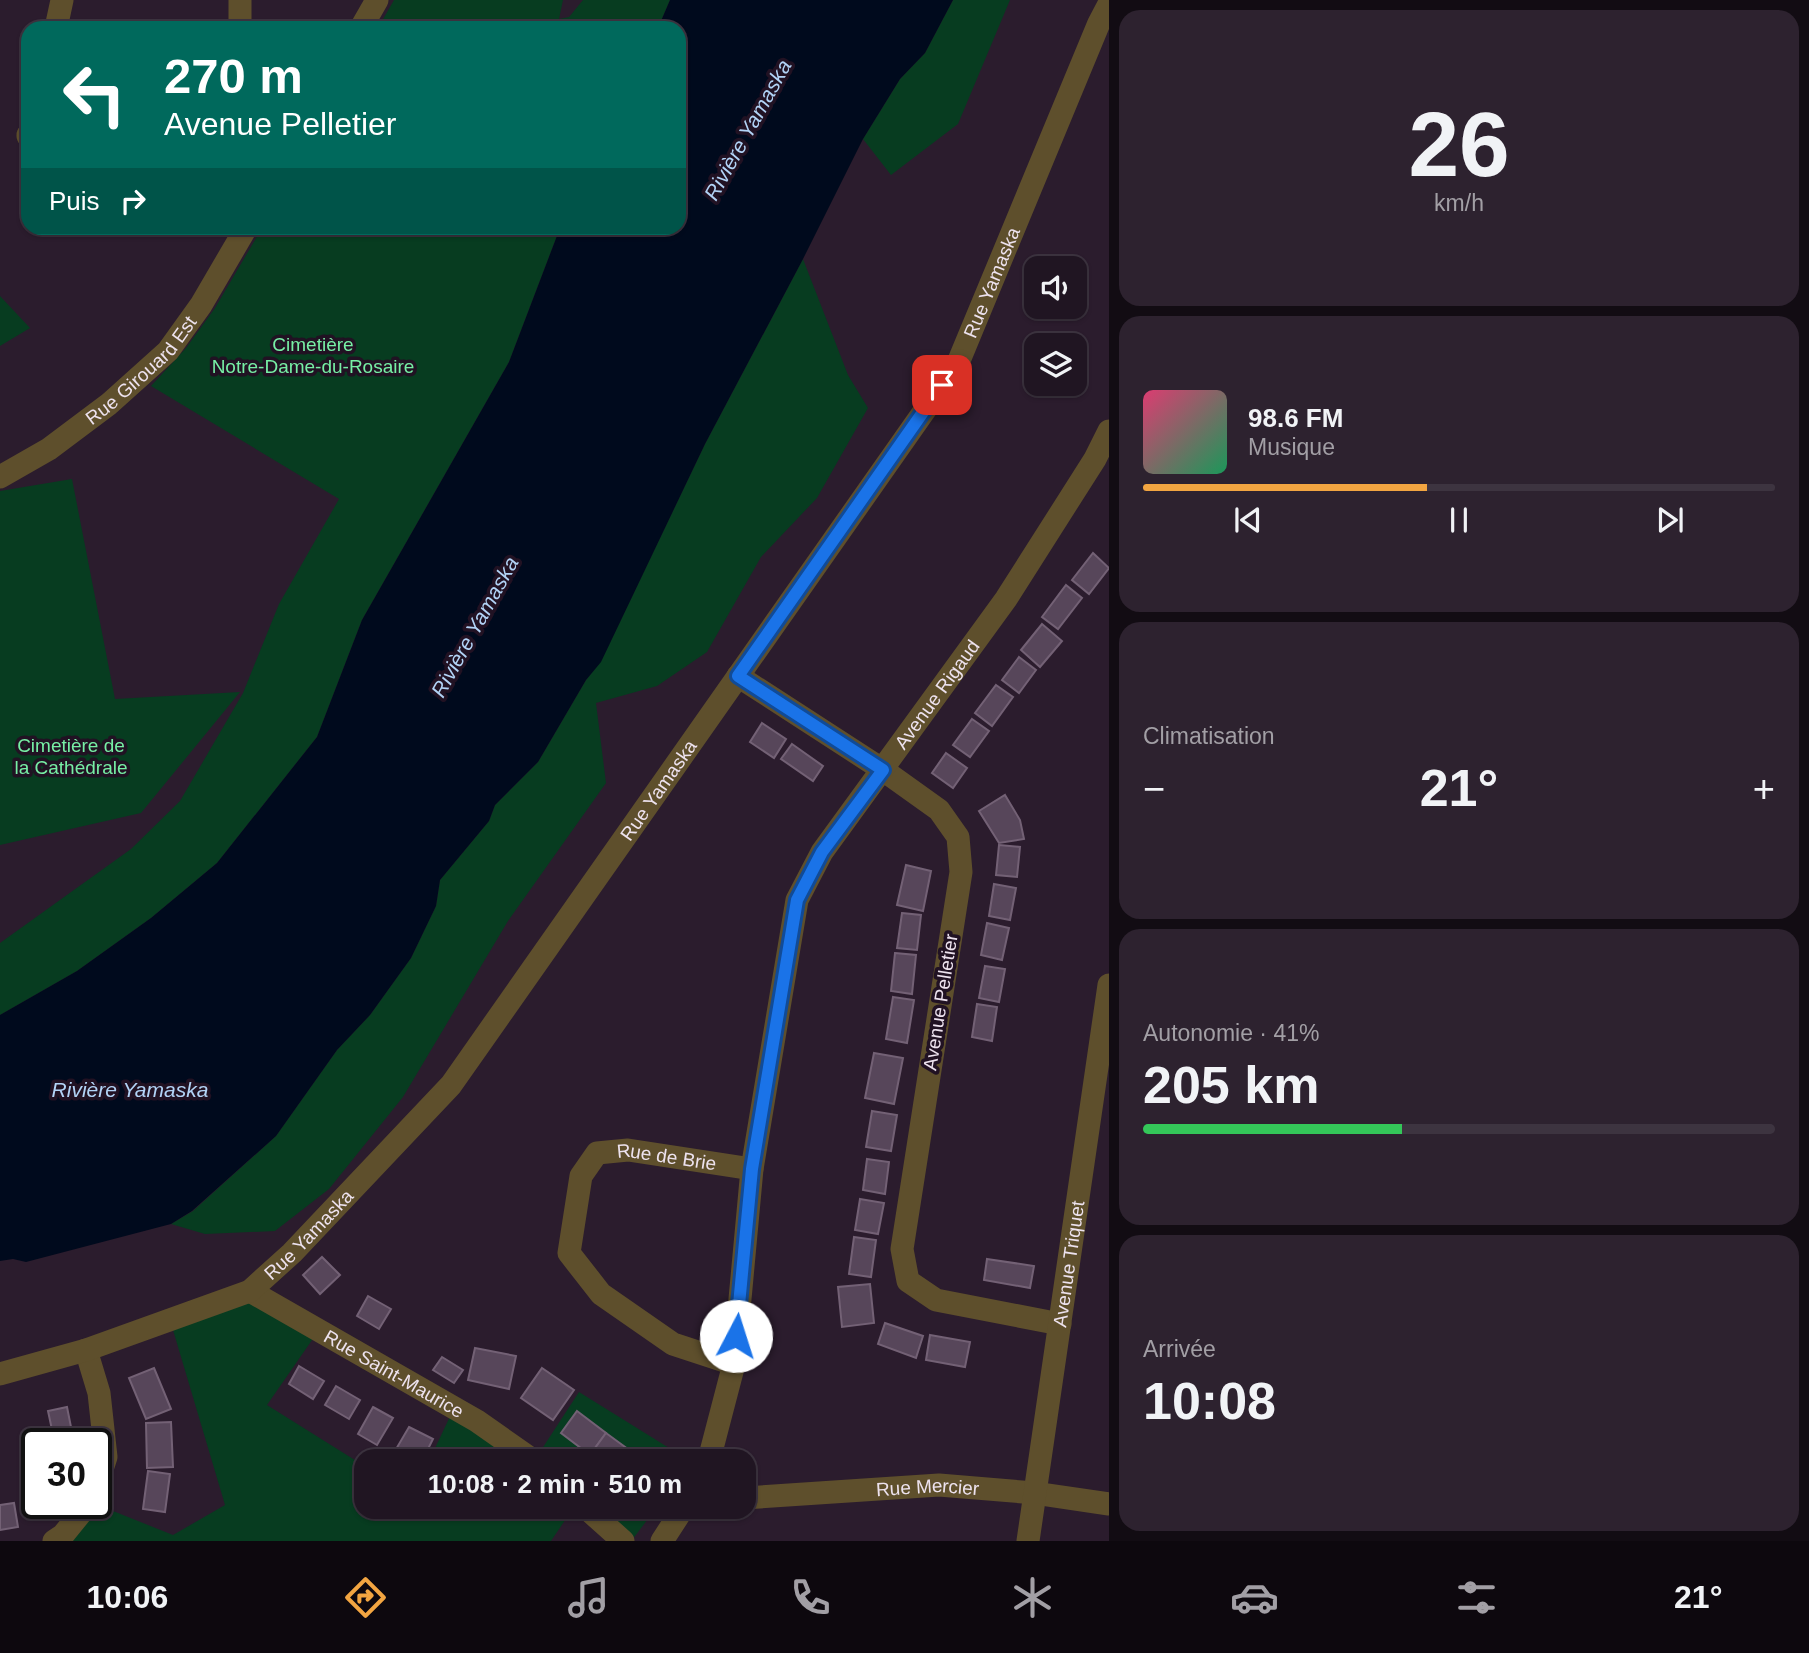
<!DOCTYPE html>
<html lang="fr">
<head>
<meta charset="utf-8">
<style>
  :root { --surface:#201522; --page:#2d222f; --text:#f1f3f6; --muted:#a29fa5; --line:#3d3440; --accent:#f2a541 }
  body { margin:0; font-family:Arial,sans-serif; background:var(--page); color:var(--text); height:100vh; display:flex; flex-direction:column; font-size:26px; white-space:nowrap }
  * { box-sizing:border-box; margin:0 }
  p { font-size:23px; color:var(--muted) }
  .icon { flex:none; width:38px; height:38px; fill:none; stroke:currentColor; stroke-width:2; stroke-linecap:round; stroke-linejoin:round }
  .map { position:relative; flex:1; overflow:hidden }
  .panel { display:flex; flex-direction:column; gap:10px; padding:10px; background:#120c13; width:700px }
  .panel>* { flex:none }
  .hud { position:absolute; left:21px; top:21px; width:665px; height:214px; border-radius:21px; box-shadow:0 2px 5px #0004,0 0 0 2px var(--line); background:#00695c; color:#fff; overflow:hidden }
  .tools { position:absolute; left:1024px; top:256px; display:grid; gap:14px }
  .tools a { display:grid; place-items:center; width:63px; height:63px; border-radius:14px; background:var(--surface); box-shadow:0 2px 5px #0004,0 0 0 2px var(--line); font-size:35px }
  .speed { position:absolute; left:21px; top:1428px; display:flex; gap:14px; font-size:35px; font-weight:700; text-align:center }
  .speed>* { display:grid; place-content:center; width:91px; height:91px; border-radius:50%; background:var(--surface); box-shadow:0 2px 5px #0004,0 0 0 2px var(--line); line-height:1 }
  .speed .limit { border:4px solid #111; border-radius:10px; background:#fff; color:#111 }
  .pin { position:absolute; display:grid; place-items:center; width:60px; height:60px; color:#fff; margin:-30px; border-radius:14px; box-shadow:0 4px 10px #0006 }
  .me { position:absolute; width:77px; margin:-38px; rotate:5deg; stroke-linejoin:round; filter:drop-shadow(0 0 5px #0008) }
  .turn { display:flex; align-items:center; gap:24px; height:147px; padding:0 28px; font-size:32px }
  .turn .icon { width:91px; height:91px; stroke-width:2.5 }
  .turn b { display:block; font-size:49px; line-height:60px }
  .then { display:flex; align-items:center; height:66px; padding:0 28px; background:#0003; gap:14px; font-size:26px }
  .big { font-size:52px; font-weight:700; line-height:1.1 }
  .panel .widget { flex:1; display:flex; flex-direction:column; justify-content:center; gap:10px; min-width:0; padding:0 24px; border-radius:21px; background:var(--page) }
  .panel .dial { align-items:center; gap:0 }
  .dial b { font-size:91px; line-height:1 }
  .song { display:flex; align-items:center; gap:21px }
  .cover { width:84px; height:84px; border-radius:10px; background:linear-gradient(135deg,hsl(340 70% 55%),hsl(150 70% 35%)) }
  .played { height:7px; border-radius:4px; background:linear-gradient(90deg,var(--accent) 45%,var(--line) 45%) }
  .keys { display:flex; justify-content:space-around; direction:ltr }
  .heat { display:flex; justify-content:space-between; align-items:center; font-size:38px; direction:ltr }
  .charge { height:10px; border-radius:5px; background:linear-gradient(90deg,#34c759 41%,var(--line) 0) }
  .trip { position:absolute; left:354px; top:1449px; width:402px; height:70px; border-radius:21px; background:var(--surface); box-shadow:0 2px 5px #0004,0 0 0 2px var(--line); font-weight:700; line-height:70px; text-align:center }
  .tab-bar { display:flex; height:112px; justify-content:space-around; align-items:center; background:#0d080e; color:var(--muted) }
  .tab-bar .icon { width:49px; height:49px }
  .tab-bar .on { color:var(--accent) }
  .tab-bar b { font-size:32px; color:var(--text) }
  main { display:flex; flex:1; min-height:0 }
  .map>svg:first-child { display:block }
</style>
</head>
<body>
<main>
<div class="map">
<svg width="1109" height="1541" viewBox="0 0 1109 1541">
  <rect width="100%" height="100%" fill="#2b1c2d"/>
  <g fill="#073c20">
    <polygon points="394,0 563,0 559,19 569,17 583,0 670,0 658,28 378,28"/>
    <polygon points="953,0 1010,0 958,124 891,175 863,139 900,79 925,53"/>
    <polygon points="262,228 560,228 509,362 362,620 317,737 217,863 151,918 77,971 0,1015 0,943 131,849 180,801 243,693 279,604 339,499 151,386 186,348 215,308"/>
    <polygon points="803,259 848,375 868,408 817,498 761,557 707,652 657,686 596,703 606,783 508,921 403,1097 329,1189 275,1231 205,1234 171,1224 193,1211 276,1136 337,1050 370,1015 411,958 436,906 440,880 489,821 495,805 538,762 586,680 601,661 705,444"/>
    <polygon points="0,296 30,328 0,346"/>
    <polygon points="72,479 115,699 240,692 141,813 0,845 0,491"/>
    <polygon points="250,1291 319,1330 267,1405 366,1467 366,1507 574,1507 551,1541 52,1541 98,1505 173,1535 225,1505 173,1330"/>
    <polygon points="579,1392 690,1461 534,1461"/>
    <polygon points="453,1410 528,1461 429,1461"/>
    <polygon points="590,1507 657,1507 632,1540"/>
  </g>
  <polygon fill="#000a1d" points="670,0 953,0 925,53 900,79 863,139 803,259 705,444 601,662 586,680 538,762 495,805 489,821 440,880 436,906 411,958 370,1015 337,1050 276,1136 192,1211 171,1224 26,1262 13,1259 0,1261 0,1015 77,971 151,918 217,863 317,737 362,620 509,362 560,228 679,228 679,28 658,28"/>
  <g fill="#57465a" stroke="#736175" stroke-width="2">
    <polygon points="1093,553 1109,568 1089,594 1072,580"/>
    <polygon points="1066,585 1082,598 1058,629 1042,617"/>
    <polygon points="1042,624 1062,641 1040,667 1021,650"/>
    <polygon points="1019,657 1036,670 1019,693 1002,680"/>
    <polygon points="996,685 1013,697 992,726 975,713"/>
    <polygon points="972,719 989,731 970,757 953,745"/>
    <polygon points="762,723 786,739 774,758 750,742"/>
    <polygon points="792,744 823,766 813,781 781,759"/>
    <polygon points="946,753 967,768 953,788 932,773"/>
    <polygon points="1005,795 1020,820 1024,839 999,843 979,811"/>
    <polygon points="999,845 1020,847 1017,877 996,875"/>
    <polygon points="906,865 931,871 923,911 897,905"/>
    <polygon points="994,884 1016,888 1010,920 989,916"/>
    <polygon points="902,913 921,915 917,950 897,948"/>
    <polygon points="987,923 1009,928 1002,960 981,955"/>
    <polygon points="895,953 916,955 912,994 891,991"/>
    <polygon points="985,966 1005,969 999,1002 979,998"/>
    <polygon points="893,997 914,1000 907,1043 886,1039"/>
    <polygon points="977,1004 997,1007 992,1041 972,1037"/>
    <polygon points="874,1053 903,1058 894,1104 865,1098"/>
    <polygon points="872,1111 897,1115 891,1151 866,1147"/>
    <polygon points="867,1159 889,1162 885,1194 863,1190"/>
    <polygon points="860,1199 884,1203 878,1234 855,1230"/>
    <polygon points="854,1237 876,1240 871,1277 849,1274"/>
    <polygon points="322,1257 340,1275 320,1294 303,1275"/>
    <polygon points="987,1259 1034,1266 1030,1288 984,1280"/>
    <polygon points="870,1284 874,1323 842,1327 838,1287"/>
    <polygon points="368,1296 391,1309 379,1329 357,1316"/>
    <polygon points="885,1323 923,1336 916,1358 878,1344"/>
    <polygon points="930,1335 970,1342 965,1367 926,1360"/>
    <polygon points="475,1348 516,1356 509,1389 468,1380"/>
    <polygon points="442,1357 463,1370 454,1383 433,1370"/>
    <polygon points="299,1366 324,1381 313,1399 289,1384"/>
    <polygon points="154,1368 171,1409 146,1419 129,1378"/>
    <polygon points="542,1368 574,1390 553,1420 521,1398"/>
    <polygon points="336,1386 360,1400 349,1419 325,1405"/>
    <polygon points="67,1407 74,1442 55,1444 48,1411"/>
    <polygon points="373,1407 393,1418 377,1445 358,1434"/>
    <polygon points="577,1411 606,1433 590,1455 561,1433"/>
    <polygon points="171,1422 173,1467 147,1468 146,1423"/>
    <polygon points="409,1427 433,1439 422,1461 402,1461 392,1456"/>
    <polygon points="606,1433 636,1455 632,1461 599,1461 590,1455"/>
    <polygon points="148,1471 170,1474 165,1512 143,1509"/>
    <polygon points="37,1488 37,1503 51,1503 39,1515 24,1499"/>
    <polygon points="14,1503 18,1527 0,1530 0,1505"/>
  </g>
  <g fill="none" stroke-linecap="round" stroke-linejoin="round">
    <g stroke="#5e4f2c" stroke-width="23">
      <polyline points="240,0 240,28"/>
      <polyline points="56,28 62,0"/>
      <polyline points="361,28 377,0"/>
      <polyline points="28,136 28,135"/>
      <path id="s1" d="M0 477 49 449 109 404 168 351 201 305 246 228"/>
      <polyline points="738,676 883,770 939,810 958,837 961,872 902,1249 908,1281 936,1300 1060,1324"/>
      <path id="s2" d="M250 1291 477 1421 534 1461"/>
      <polyline points="86,1350 99,1393 106,1457 96,1488"/>
      <path id="s3" d="M734 1364 673 1344 601 1294 569 1253 581 1176 597 1153 628 1150 752 1169"/>
      <path id="s4" d="M0 1374 86 1350 250 1291 292 1253 451 1085 958 363 1099 23 1109 4"/>
      <path id="s5" d="M706 1461 711 1452 734 1364 752 1169 797 900 822 852 1006 599 1095 459 1109 431"/>
      <path id="s6" d="M744 1498 939 1485 1035 1493 1109 1504"/>
      <polyline points="585,1507 623,1541"/>
      <polyline points="54,1541 63,1535 89,1503"/>
      <polyline points="662,1541 684,1507"/>
      <path id="s7" d="M1028 1541 1109 985"/>
    </g>
  </g>
  <g fill="none" stroke-linecap="round" stroke-linejoin="round">
    <g stroke="#114b97" stroke-width="18">
      <polyline id="route" points="736,1336 752,1169 797,900 822,852 883,770 738,676 942,385"/>
    </g>
    <use href="#route" stroke="#1a73e8" stroke-width="12"/>
  </g>
  <g text-anchor="middle" stroke-width="7" stroke-linejoin="round" paint-order="stroke">
    <g font-size="19" fill="#ede2ee" stroke="#211223">
      <text dy="7" stroke="none"><textPath href="#s4" startOffset="1521">Rue Yamaska</textPath></text>
      <text dy="7" stroke="none"><textPath href="#s1" startOffset="178">Rue Girouard Est</textPath></text>
      <text dy="7" stroke="none"><textPath href="#s5" startOffset="819">Avenue Rigaud</textPath></text>
      <text dy="7" stroke="none"><textPath href="#s4" startOffset="912">Rue Yamaska</textPath></text>
      <text transform="translate(940 1002) rotate(-81)" y="7">Avenue Pelletier</text>
      <text dy="7" stroke="none"><textPath href="#s3" startOffset="380">Rue de Brie</textPath></text>
      <text dy="7" stroke="none"><textPath href="#s4" startOffset="345">Rue Yamaska</textPath></text>
      <text dy="7" stroke="none"><textPath href="#s7" startOffset="280">Avenue Triquet</textPath></text>
      <text dy="7" stroke="none"><textPath href="#s2" startOffset="166">Rue Saint-Maurice</textPath></text>
      <text dy="7" stroke="none"><textPath href="#s6" startOffset="184">Rue Mercier</textPath></text>
    </g>
    <g font-size="19" fill="#77efa5" stroke="#211223">
      <text x="313" y="351">Cimetière<tspan x="313" dy="22">Notre-Dame-du-Rosaire</tspan></text>
      <text x="71" y="752">Cimetière de<tspan x="71" dy="22">la Cathédrale</tspan></text>
    </g>
    <g font-size="21" font-style="italic" fill="#b2d3f6" stroke="#211223">
      <text transform="translate(748 130) rotate(-61)" y="7">Rivière Yamaska</text>
      <text transform="translate(475 627) rotate(-61)" y="7">Rivière Yamaska</text>
      <text x="130" y="1097">Rivière Yamaska</text>
    </g>
  </g>
</svg>
<div class="tools">
<a><svg class="icon" aria-label="sound" viewBox="0 0 24 24"><path d="M4 9h4l5-4v14l-5-4H4zM17 9q2 3 0 6"/></svg></a>
<a><svg class="icon" aria-label="layers" viewBox="0 0 24 24"><path d="M12 4l9 5-9 5-9-5zM3 14l9 5 9-5"/></svg></a>
</div>
<div class="speed"><div class="limit">30</div></div>
<div class="pin" style="left:942px;top:385px;background:#d93025"><svg class="icon" aria-label="arrive" viewBox="0 0 24 24"><path d="M6 21V4h12l-3 4 3 4H6"/></svg></div>
<svg class="me" style="left:736px;top:1336px" viewBox="-20 -20 40 40"><circle r="19" fill="#fff"/><path d="M0-13L10 11 0 6-10 11z" fill="#1a73e8"/></svg>
<div class="trip">10:08 · 2 min · 510 m</div>
<div class="hud">
<div class="turn"><svg class="icon" aria-label="left" viewBox="0 0 24 24"><path d="M17 20v-9H6M10 6l-5 5 5 5"/></svg><div><b>270 m</b>Avenue Pelletier</div></div>
<div class="then">Puis<svg class="icon" aria-label="right" viewBox="0 0 24 24"><path d="M7 20v-9h11M14 6l5 5-5 5"/></svg></div>
</div>
</div>
<section class="panel">
<div class="widget dial"><b>26</b><p>km/h</p></div>
<div class="widget">
<div class="song"><i class="cover"></i><div><b>98.6 FM</b><p>Musique</p></div></div>
<div class="played"></div>
<div class="keys"><svg class="icon" aria-label="previous" viewBox="0 0 24 24"><path d="M18 5L8 12l10 7zM5 5v14"/></svg><svg class="icon" aria-label="pause" viewBox="0 0 24 24"><path d="M8 5v14M16 5v14"/></svg><svg class="icon" aria-label="next" viewBox="0 0 24 24"><path d="M6 5l10 7-10 7zM19 5v14"/></svg></div>
</div>
<div class="widget"><p>Climatisation</p>
<div class="heat"><a>−</a><b class="big">21°</b><a>+</a></div>
</div>
<div class="widget"><p>Autonomie · 41%</p><b class="big">205 km</b><div class="charge"></div></div>
<div class="widget"><p>Arrivée</p><b class="big">10:08</b></div>
</section>
</main>
<nav class="tab-bar">
<b>10:06</b>
<svg class="icon on" aria-label="directions" viewBox="0 0 24 24"><path d="M12 3l9 9-9 9-9-9zM9 14v-3h6M13 9l2 2-2 2"/></svg>
<svg class="icon" aria-label="music" viewBox="0 0 24 24"><path d="M9 18V5l10-2v13"/><circle cx="6" cy="18" r="3"/><circle cx="16" cy="16" r="3"/></svg>
<svg class="icon" aria-label="phone" viewBox="0 0 24 24"><path d="M5 4h4l2 5-3 2q2 4 5 5l2-3 5 2v4C11 20 4 13 5 4z"/></svg>
<svg class="icon" aria-label="climate" viewBox="0 0 24 24"><path d="M12 3v18M4 7l16 10M4 17L20 7"/></svg>
<svg class="icon" aria-label="car" viewBox="0 0 24 24"><path d="M5 17H2v-5l4-1 3-4h7l3 4 3 1v5h-3M9 17h6M6 11h13"/><circle cx="7" cy="17" r="2"/><circle cx="17" cy="17" r="2"/></svg>
<svg class="icon" aria-label="filters" viewBox="0 0 24 24"><path d="M4 7h16M4 17h16"/><circle cx="9" cy="7" r="2"/><circle cx="15" cy="17" r="2"/></svg>
<b>21°</b>
</nav>
</body>
</html>
